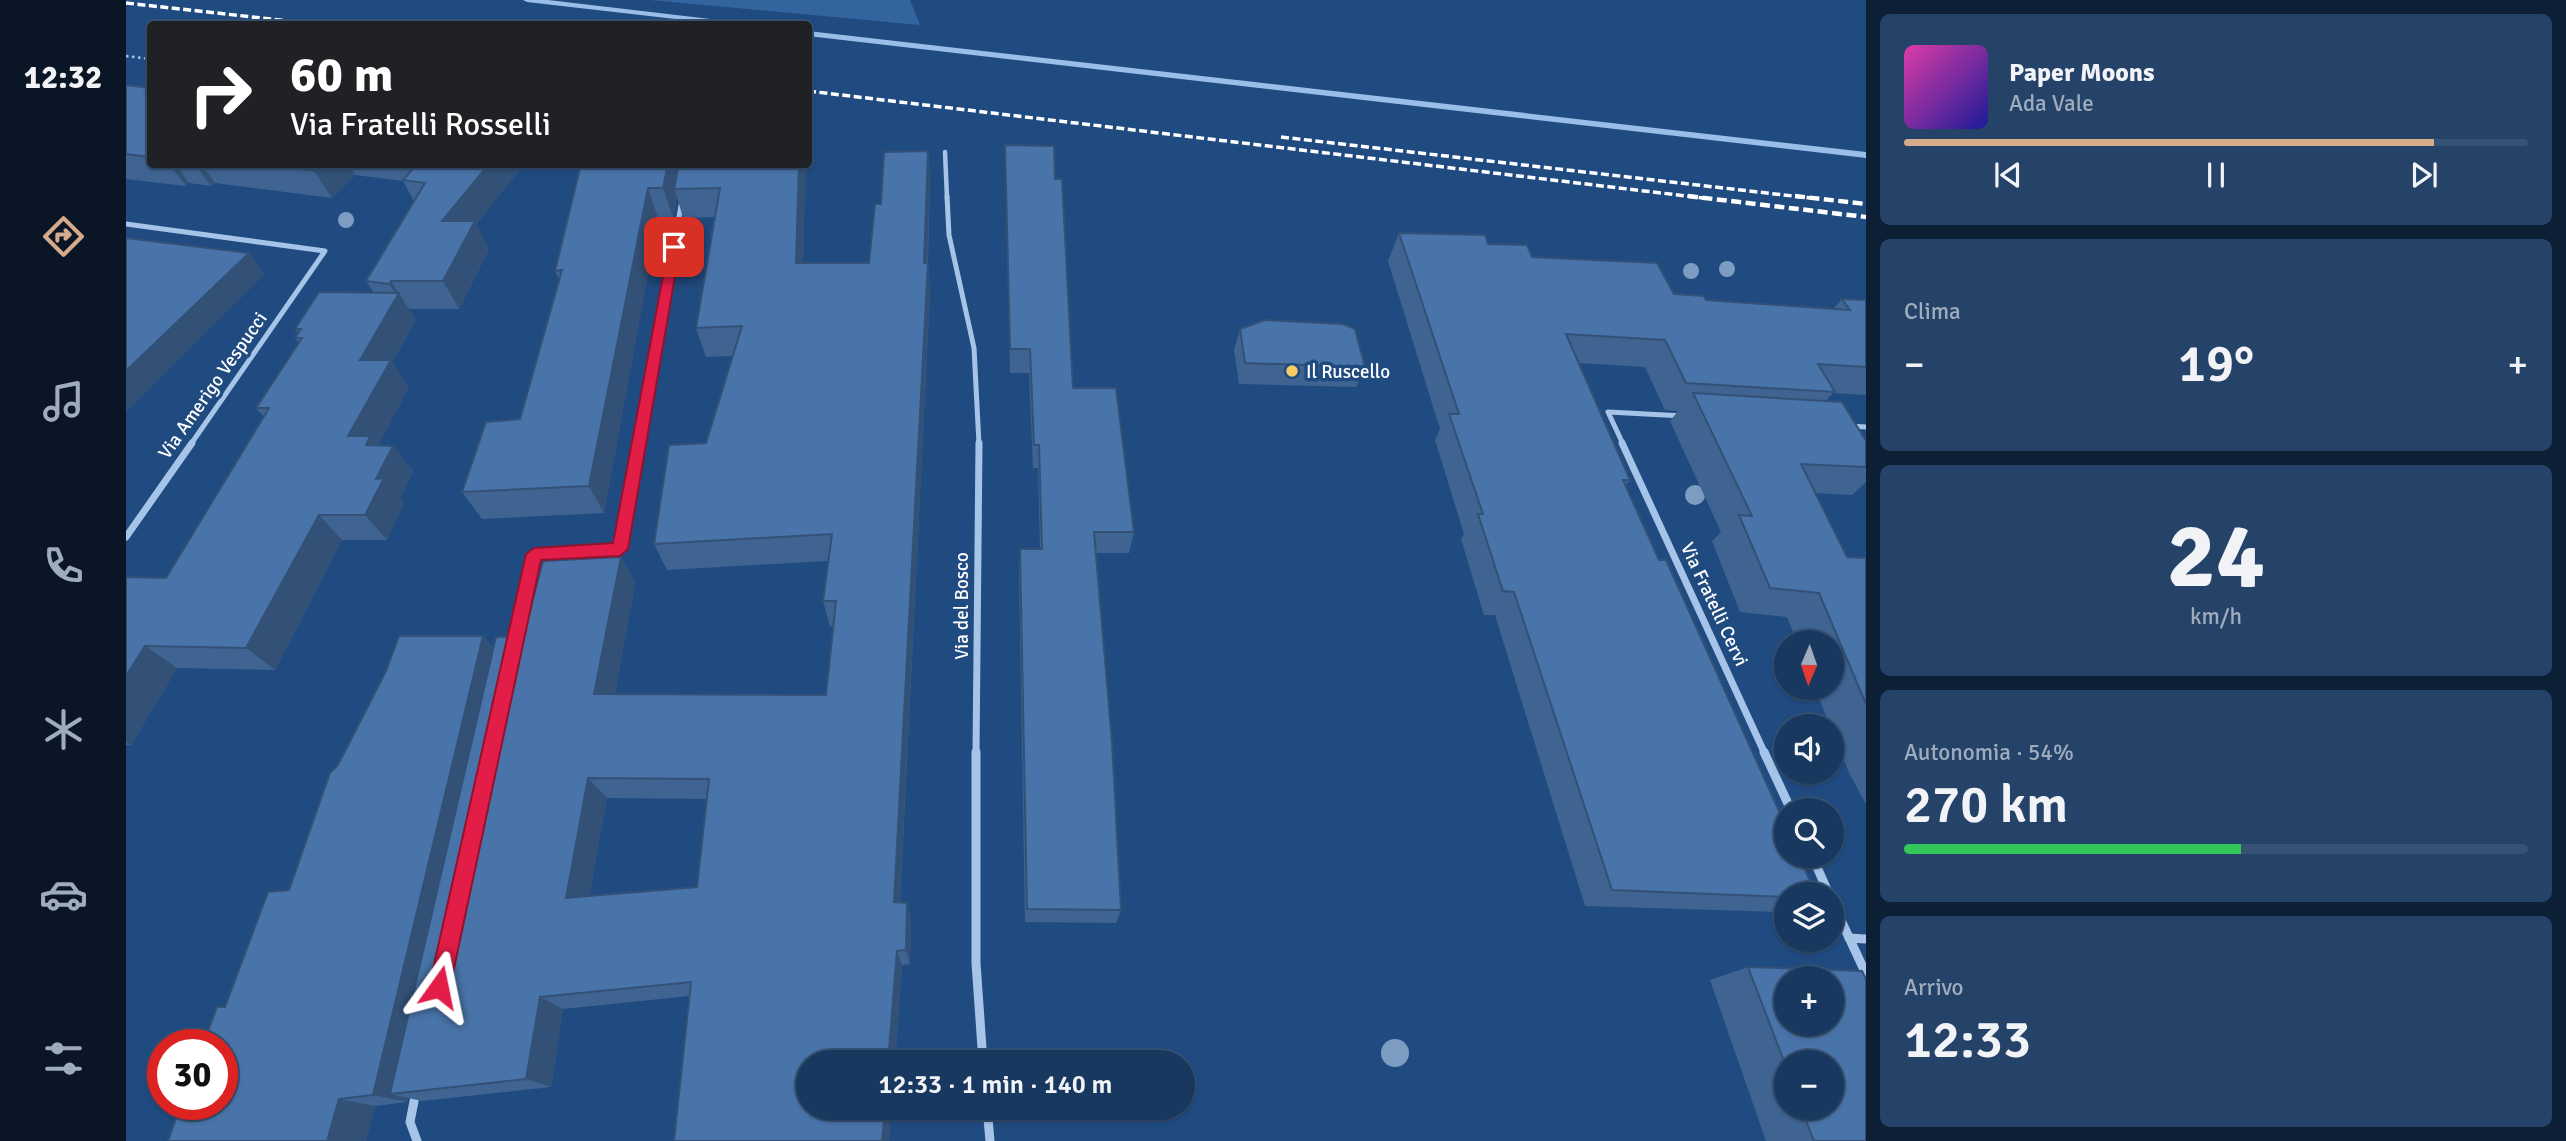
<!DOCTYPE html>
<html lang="it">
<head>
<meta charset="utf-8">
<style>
  :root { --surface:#183860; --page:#254369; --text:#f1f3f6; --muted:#9facbd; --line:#365275; --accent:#d6ab8b }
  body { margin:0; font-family:Signika,sans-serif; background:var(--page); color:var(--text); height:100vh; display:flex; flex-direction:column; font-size:26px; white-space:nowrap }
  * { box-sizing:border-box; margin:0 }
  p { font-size:23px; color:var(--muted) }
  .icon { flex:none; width:38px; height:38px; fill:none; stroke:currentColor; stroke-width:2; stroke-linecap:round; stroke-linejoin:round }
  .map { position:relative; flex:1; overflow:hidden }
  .sheet { display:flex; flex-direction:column; gap:14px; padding:14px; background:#0d1f35; width:700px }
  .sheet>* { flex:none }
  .top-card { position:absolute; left:21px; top:21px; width:665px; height:147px; border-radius:7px; box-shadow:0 2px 5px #0004,0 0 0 2px var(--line); background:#202124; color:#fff; overflow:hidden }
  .needle { width:46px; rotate:182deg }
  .buttons { position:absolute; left:1648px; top:630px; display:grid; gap:14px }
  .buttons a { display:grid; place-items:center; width:70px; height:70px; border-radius:50%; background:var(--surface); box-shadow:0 2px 5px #0004,0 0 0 2px var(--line); font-size:35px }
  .speed { position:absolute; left:21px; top:1029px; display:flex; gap:14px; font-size:35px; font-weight:700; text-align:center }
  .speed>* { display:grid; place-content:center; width:91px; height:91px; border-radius:50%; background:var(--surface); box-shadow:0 2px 5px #0004,0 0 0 2px var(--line); line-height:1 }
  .speed .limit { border:10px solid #d22; background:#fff; color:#111 }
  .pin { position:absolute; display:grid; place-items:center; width:60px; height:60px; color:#fff; margin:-30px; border-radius:14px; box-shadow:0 4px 10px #0006 }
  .me { position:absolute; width:77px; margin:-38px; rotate:12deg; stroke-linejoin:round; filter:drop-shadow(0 0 5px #0008) }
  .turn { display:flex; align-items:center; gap:24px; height:147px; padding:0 28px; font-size:32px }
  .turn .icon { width:91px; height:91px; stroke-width:2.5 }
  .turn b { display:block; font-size:49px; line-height:60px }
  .big { font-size:52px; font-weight:600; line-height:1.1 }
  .sheet .card { flex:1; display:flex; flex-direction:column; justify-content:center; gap:10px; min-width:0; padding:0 24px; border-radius:10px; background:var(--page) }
  .sheet .dial { align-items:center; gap:0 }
  .dial b { font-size:91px; line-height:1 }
  .song { display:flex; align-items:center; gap:21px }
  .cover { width:84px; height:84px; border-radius:10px; background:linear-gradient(135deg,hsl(320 70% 55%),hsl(240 70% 35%)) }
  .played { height:7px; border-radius:4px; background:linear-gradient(90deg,var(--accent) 85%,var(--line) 85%) }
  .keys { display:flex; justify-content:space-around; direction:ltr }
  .heat { display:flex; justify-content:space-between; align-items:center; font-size:38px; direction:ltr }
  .charge { height:10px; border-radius:5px; background:linear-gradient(90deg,#34c759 54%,var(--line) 0) }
  .trip { position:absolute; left:670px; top:1050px; width:399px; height:70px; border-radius:35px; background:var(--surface); box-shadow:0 2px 5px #0004,0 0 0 2px var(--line); font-weight:600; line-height:70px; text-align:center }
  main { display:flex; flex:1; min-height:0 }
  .tabs { display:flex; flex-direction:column; width:126px; justify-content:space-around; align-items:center; background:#0a1626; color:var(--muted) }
  .tabs .icon { width:49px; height:49px }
  .tabs .on { color:var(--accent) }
  .tabs b { font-size:32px; color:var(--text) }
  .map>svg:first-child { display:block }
</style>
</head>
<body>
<main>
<nav class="tabs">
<b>12:32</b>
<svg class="icon on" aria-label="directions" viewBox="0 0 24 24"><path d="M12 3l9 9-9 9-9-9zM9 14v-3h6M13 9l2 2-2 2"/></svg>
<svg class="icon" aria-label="music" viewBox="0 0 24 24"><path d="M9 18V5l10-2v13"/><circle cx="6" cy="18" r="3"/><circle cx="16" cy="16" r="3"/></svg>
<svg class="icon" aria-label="phone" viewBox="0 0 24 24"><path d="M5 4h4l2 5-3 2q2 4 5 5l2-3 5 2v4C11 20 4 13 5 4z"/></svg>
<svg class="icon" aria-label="climate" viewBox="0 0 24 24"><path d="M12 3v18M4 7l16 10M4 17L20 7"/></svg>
<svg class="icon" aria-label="car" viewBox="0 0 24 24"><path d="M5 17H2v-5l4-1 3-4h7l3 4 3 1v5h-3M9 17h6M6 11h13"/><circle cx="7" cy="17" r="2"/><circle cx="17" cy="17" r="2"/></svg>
<svg class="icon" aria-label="filters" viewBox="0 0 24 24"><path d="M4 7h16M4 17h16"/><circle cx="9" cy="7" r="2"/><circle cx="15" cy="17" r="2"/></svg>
</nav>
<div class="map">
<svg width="1740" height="1141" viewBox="0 0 1740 1141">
  <rect width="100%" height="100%" fill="#204b80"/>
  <polygon fill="#34649e" points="524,0 784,0 794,25"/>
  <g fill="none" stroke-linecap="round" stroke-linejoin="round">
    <g fill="#99bfe9" fill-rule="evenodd">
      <polygon points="397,0 422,0 610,22 614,24 593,24 401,2"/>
      <polygon points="682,31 1740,152 1740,158 682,36"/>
    </g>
    <polyline stroke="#a5c4e8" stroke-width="2.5" stroke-dasharray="2.5 3.5" stroke-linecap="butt" points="0,56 24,59"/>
    <polyline stroke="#a5c4e8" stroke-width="4.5" points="819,152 821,198"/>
    <g stroke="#a5c4e8" stroke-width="5">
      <polyline points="821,196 823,235 848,348 853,444"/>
      <polyline points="0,224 199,251 65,444"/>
      <polyline points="1723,426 1740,427"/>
      <polyline points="513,444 556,200"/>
      <polyline points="1497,444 1482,412 1558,416"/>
    </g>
    <g stroke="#a5c4e8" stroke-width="7">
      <polyline points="1496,443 1639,754"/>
      <polyline points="0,537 66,443"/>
      <polyline points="388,645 408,554 494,549 513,443"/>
      <polyline points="850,754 853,443"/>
    </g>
    <g stroke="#a5c4e8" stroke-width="9">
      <polyline points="850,752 850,963 857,1062"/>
      <polyline points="1638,752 1665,810"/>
      <polyline points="1686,856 1703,894"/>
      <polyline points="1706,901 1740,974"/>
      <polyline points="1723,938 1740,939"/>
      <polyline points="290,1091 284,1122 291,1141"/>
      <polyline points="861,1108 864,1141"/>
    </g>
    <g stroke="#fff" stroke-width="3.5" stroke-dasharray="8 3.5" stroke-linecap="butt">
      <polyline points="0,3 190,24"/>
      <polyline points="682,91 1577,198"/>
      <polyline points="1155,137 1684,198"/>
    </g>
    <g stroke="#fff" stroke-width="4.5" stroke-dasharray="10 4.5" stroke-linecap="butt">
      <polyline points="1562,196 1740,217"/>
      <polyline points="1669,196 1740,204"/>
    </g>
  </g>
  <g fill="#7d9cc1">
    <circle cx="220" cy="220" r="8"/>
    <circle cx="1601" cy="269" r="8"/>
    <circle cx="1565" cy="271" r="8"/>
    <circle cx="1569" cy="495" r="10"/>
    <circle cx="1269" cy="1053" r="14"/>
  </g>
  <g fill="#3f6491" fill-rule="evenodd">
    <polygon points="0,85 24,88 24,164 398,164 350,224 363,249 333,309 282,309 290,320 266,362 283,387 252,445 267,446 287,471 274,498 278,503 261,540 216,540 149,670 51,668 5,745 0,745 0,577 40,578 138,417 130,408 173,343 169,338 172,333 169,329 248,293 240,281 288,201 277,181 229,175 206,198 89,183 85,186 63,183 60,186 0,179"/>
    <polygon points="879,145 929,179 947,388 1008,532 1003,553 970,553 995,910 990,923 899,922 893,571 894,549 914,549 912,468 907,468 903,373 884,373"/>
    <path d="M802 151 804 180 802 263 804 292 774 903H781L785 918 784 964 776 965 769 1062H682V1108H765L763 1141H548L563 996 437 1009 425 1087 296 1101 282 1098 281 1102 249 1106 240 1141H42L55 1104H96V1045H77L91 1007H99L142 892 163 890 204 773 212 765 260 671 273 636H357L368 649 370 637H397L417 561 495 557 509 583 489 694 700 695 707 626H704L697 601 702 561 541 570 528 544 543 445 580 443 607 356 580 357 570 328 589 217 557 218 551 197 547 218H532L478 513 356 519 336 492 360 422 394 419 433 279 429 271 455 164H552L553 166V164H679L677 263H743L749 204H755L758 152ZM481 798 581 799 571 887 463 896Z"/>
    <polygon points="1273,233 1362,244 1548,294 1580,300 1707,309 1716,299 1740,300 1740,395 1707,393 1700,401 1740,441 1740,482 1726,495 1689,493 1721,557 1740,558 1740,804 1724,775 1706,731 1706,726 1704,726 1689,688 1706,688 1706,642 1671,642 1661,617 1614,612 1586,541 1595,532 1544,421 1552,411 1539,410 1519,367 1452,363 1504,480 1499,486 1661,894 1661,910 1655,912 1459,906 1369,615 1358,615 1335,539 1338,534 1309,440 1314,429 1262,261"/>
    <polygon points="1114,329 1239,367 1230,387 1113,384 1108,350"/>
    <path d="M1622 967 1740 1141H1640L1584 980ZM1661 1062 1706 1108H1661Z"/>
  </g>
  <g fill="#335176">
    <polygon points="802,151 804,180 801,272 802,263 804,292 773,918 768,902"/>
    <polygon points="43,164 49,164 63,183 60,186"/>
    <polygon points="69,164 75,164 89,183 85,186"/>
    <polygon points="195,164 223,164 229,175 206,198 188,171"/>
    <polygon points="363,164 398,164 350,224 363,249 333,309 317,281 316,221"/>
    <polygon points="537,164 552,164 555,174 548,189 551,197 547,218 537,188"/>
    <polygon points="673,164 679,164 680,168 676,293 670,263"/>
    <polygon points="522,188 532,218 478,513 463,486"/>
    <polygon points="123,253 139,274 0,412 0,371"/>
    <polygon points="265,281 290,320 266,362 283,387 252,445 267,446 287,471 274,498 278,503 261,540 239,515 222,436 234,360 271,296 263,284"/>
    <polygon points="193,515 216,540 149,670 120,648"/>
    <polygon points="495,557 509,583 485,717 468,694"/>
    <polygon points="357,636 378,661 264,1094 282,1098 281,1102 247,1095"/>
    <polygon points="19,646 51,668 5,745 0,742 0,676"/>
    <polygon points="462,778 481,798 460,914 440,898"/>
    <polygon points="781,903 785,918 784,964 780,950"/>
    <polygon points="771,951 776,965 769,1062 762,1062"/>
    <polygon points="414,997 437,1009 425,1087 400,1079"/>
    <polygon points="213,1099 249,1106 240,1141 201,1141"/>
    <polygon points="759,1108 765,1108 763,1141 756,1141"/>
  </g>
  <g fill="#4974a9" stroke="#335176" stroke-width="2" fill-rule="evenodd">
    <polygon points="0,85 24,88 24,157 0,154"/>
    <polygon points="879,145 928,146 929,179 936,179 947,388 990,388 1008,532 968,532 986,742 995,910 901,909 894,549 916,549 913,445 908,445 904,349 884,349"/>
    <path d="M802 151 798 263H802L768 902 781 903 780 950 771 951 762 1062H682V1108H759L756 1141H548L565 982 414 997 400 1079 264 1094 370 637H397L417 561 495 557 468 694 700 695 710 601H697L706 534 528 544 543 445 580 443 616 326 570 328 594 188 548 189 553 164H673L670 263H743L749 204H755L758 152ZM462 778 583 779 571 887 440 898Z"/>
    <polygon points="140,164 195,164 188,171"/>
    <polygon points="291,164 363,164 316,221 349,221 317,281 265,281 263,284 240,281 299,183 277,180"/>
    <polygon points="455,164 542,164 537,188 522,188 463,486 336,492 360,422 394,419 436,270 429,271"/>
    <polygon points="1273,233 1359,235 1362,244 1401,245 1406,257 1531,263 1548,294 1578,296 1580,300 1724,310 1716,299 1740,300 1740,367 1692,364 1709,392 1560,383 1539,340 1440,334 1504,480 1497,480 1533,560 1540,560 1661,829 1661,856 1673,856 1690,894 1661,894 1661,897 1486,890 1388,592 1377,591 1352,514 1357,514 1323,414 1333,414"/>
    <polygon points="0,238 123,253 0,371"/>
    <polygon points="193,292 273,293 234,360 265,360 222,436 244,436 240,445 267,446 250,479 258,478 239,515 193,515 120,648 19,646 0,676 0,577 40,578 143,408 130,408 176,338 169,338 175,329 169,329"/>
    <polygon points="1139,320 1217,324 1229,329 1239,367 1119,363 1114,329"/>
    <polygon points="1567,393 1716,402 1740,441 1740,467 1675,464 1721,557 1740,558 1740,704 1693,593 1644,588 1613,515 1626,516"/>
    <polygon points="273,636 357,636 247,1095 213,1099 201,1141 42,1141 55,1104 96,1104 96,1045 77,1045 91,1007 99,1007 142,892 163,890 204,773 212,765 260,671"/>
    <path d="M1622 967 1736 971 1740 979V1141H1688L1675 1108H1706V1062H1661V1069ZM1661 978H1706V1024H1661Z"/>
  </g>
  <polygon fill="#e11d48" stroke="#92132f" stroke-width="2" points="543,244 554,247 502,549 494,556 415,560 324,987 321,994 313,997 306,994 303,987 400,554 408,548 487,543"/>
  <circle fill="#f5cb66" stroke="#204b80" stroke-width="2.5" cx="1166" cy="371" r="7"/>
  <g text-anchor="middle" stroke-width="7" stroke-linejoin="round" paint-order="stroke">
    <g font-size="19" fill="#fff" stroke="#204b80" text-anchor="start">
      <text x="1180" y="378">Il Ruscello</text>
    </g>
    <g font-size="19" fill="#fff" stroke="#204b80">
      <text transform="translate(86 385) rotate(-55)" y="7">Via Amerigo Vespucci</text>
      <text transform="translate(1589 604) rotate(65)" y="7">Via Fratelli Cervi</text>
      <text transform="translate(835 606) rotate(-90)" y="7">Via del Bosco</text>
    </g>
  </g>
</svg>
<div class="buttons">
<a><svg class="needle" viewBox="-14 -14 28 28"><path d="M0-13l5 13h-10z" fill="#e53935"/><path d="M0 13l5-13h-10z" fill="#9facbd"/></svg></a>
<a><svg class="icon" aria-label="sound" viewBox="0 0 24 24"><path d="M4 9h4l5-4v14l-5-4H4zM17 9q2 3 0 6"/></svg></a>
<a><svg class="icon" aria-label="search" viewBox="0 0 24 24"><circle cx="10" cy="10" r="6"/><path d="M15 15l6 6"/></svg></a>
<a><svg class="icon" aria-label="layers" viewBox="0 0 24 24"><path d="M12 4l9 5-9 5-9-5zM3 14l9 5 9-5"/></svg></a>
<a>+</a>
<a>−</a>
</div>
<div class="speed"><div class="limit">30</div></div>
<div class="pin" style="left:548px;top:247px;background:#d93025"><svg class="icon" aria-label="arrive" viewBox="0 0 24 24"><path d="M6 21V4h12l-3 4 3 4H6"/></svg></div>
<svg class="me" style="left:313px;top:987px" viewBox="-20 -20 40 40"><path d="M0-17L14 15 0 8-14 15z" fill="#e11d48" stroke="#fff" stroke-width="4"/></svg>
<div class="trip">12:33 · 1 min · 140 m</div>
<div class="top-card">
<div class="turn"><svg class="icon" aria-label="right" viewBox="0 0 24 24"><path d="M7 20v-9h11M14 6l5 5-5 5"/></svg><div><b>60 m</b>Via Fratelli Rosselli</div></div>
</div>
</div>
<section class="sheet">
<div class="card">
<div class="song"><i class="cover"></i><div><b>Paper Moons</b><p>Ada Vale</p></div></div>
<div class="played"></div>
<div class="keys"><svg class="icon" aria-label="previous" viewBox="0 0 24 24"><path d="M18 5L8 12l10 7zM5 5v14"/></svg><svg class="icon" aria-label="pause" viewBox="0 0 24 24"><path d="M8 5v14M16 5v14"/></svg><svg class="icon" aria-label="next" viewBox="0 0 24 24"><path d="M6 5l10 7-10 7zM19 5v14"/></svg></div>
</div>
<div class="card"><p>Clima</p>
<div class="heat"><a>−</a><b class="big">19°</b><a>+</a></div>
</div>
<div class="card dial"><b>24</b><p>km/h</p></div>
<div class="card"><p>Autonomia · 54%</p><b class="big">270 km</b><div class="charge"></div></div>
<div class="card"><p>Arrivo</p><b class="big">12:33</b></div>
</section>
</main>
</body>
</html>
